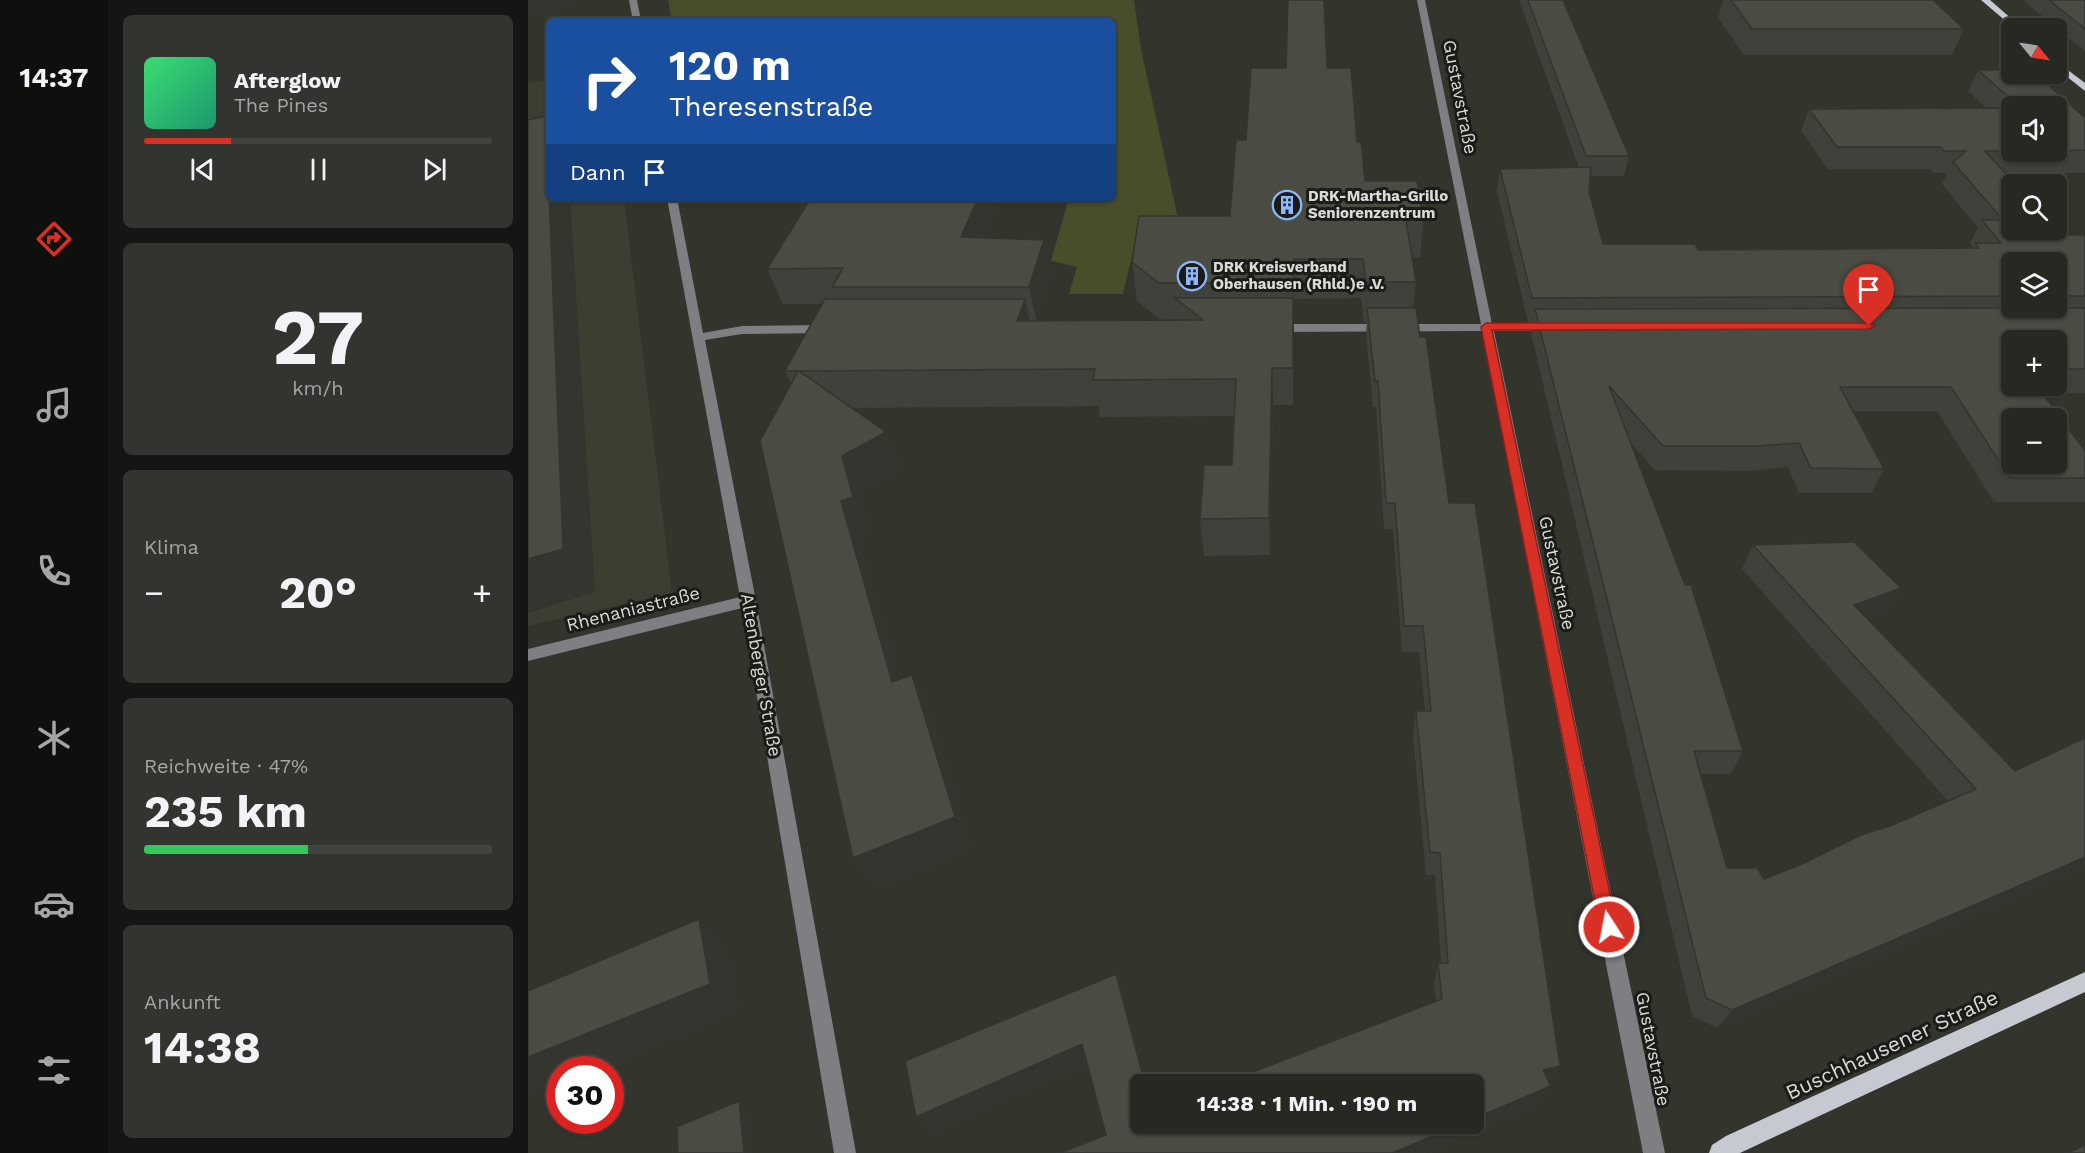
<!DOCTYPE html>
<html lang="de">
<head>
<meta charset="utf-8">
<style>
  :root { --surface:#262822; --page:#32342f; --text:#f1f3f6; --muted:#a4a6a5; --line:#424440; --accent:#d93025 }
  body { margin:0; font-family:"Work Sans",sans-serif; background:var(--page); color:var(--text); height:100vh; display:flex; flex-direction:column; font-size:22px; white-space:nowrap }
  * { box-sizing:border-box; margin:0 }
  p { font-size:20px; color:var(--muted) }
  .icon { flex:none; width:33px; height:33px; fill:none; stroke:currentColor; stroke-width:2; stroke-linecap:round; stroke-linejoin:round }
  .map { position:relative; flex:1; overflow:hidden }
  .sheet { display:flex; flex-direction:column; gap:15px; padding:15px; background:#151613; width:420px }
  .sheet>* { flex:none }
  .guide { position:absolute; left:18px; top:18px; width:570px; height:183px; border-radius:9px; box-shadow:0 2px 4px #0004,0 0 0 2px var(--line); background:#1a4fa0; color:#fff; overflow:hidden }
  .needle { width:39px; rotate:120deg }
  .buttons { position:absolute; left:1473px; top:18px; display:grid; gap:12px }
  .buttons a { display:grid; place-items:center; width:66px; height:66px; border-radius:9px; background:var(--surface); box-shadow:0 2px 4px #0004,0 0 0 2px var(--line); font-size:30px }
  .speed { position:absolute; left:18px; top:1056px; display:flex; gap:12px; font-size:30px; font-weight:700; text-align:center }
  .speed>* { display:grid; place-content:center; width:78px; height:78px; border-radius:50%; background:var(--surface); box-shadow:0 2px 4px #0004,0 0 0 2px var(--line); line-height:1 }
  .speed .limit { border:9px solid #d22; background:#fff; color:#111 }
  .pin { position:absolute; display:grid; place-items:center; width:51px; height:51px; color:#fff; margin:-62px -26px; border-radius:50% 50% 50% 0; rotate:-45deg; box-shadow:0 0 6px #0007 }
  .pin .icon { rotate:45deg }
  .me { position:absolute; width:66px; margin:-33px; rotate:349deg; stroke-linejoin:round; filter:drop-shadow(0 0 4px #0008) }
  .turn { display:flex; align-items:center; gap:21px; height:126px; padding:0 24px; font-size:27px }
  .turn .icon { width:78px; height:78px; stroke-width:2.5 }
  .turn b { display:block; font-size:42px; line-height:51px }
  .then { display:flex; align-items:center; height:57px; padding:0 24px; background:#0003; gap:12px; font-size:22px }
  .big { font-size:45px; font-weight:700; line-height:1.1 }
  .sheet .card { flex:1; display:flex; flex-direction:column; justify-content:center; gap:9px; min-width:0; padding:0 21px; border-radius:9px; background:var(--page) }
  .sheet .dial { align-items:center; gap:0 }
  .dial b { font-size:78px; line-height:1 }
  .song { display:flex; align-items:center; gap:18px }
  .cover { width:72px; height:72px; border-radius:9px; background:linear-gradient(135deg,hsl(140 70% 55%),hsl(160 70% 35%)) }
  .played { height:6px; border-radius:3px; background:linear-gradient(90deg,var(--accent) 25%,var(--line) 25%) }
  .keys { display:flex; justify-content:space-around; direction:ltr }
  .heat { display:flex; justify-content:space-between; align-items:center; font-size:33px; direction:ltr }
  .charge { height:9px; border-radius:4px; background:linear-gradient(90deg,#34c759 47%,var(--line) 0) }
  .trip { position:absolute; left:602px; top:1074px; width:354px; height:60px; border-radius:9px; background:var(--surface); box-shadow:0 2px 4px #0004,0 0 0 2px var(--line); font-weight:700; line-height:60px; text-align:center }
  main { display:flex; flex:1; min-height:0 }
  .dock { display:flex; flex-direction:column; width:108px; justify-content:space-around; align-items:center; background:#0f100e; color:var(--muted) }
  .dock .icon { width:42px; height:42px }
  .dock .current { color:var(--accent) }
  .dock b { font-size:27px; color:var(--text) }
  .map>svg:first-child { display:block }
</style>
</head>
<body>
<main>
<nav class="dock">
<b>14:37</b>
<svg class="icon current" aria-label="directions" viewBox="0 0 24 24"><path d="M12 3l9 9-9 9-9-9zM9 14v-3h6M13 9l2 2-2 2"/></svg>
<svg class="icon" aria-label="music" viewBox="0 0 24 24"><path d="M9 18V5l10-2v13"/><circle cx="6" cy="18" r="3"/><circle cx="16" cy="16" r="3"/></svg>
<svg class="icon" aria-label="phone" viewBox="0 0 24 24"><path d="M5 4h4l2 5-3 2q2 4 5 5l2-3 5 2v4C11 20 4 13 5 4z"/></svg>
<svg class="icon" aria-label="climate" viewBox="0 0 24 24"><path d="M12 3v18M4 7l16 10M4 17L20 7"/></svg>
<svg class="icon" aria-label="car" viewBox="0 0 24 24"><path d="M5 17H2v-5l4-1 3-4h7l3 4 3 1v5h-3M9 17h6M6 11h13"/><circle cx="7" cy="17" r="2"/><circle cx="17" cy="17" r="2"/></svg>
<svg class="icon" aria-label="filters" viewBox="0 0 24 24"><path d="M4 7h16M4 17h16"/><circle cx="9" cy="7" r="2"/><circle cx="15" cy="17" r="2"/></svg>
</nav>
<section class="sheet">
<div class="card">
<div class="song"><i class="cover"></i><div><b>Afterglow</b><p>The Pines</p></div></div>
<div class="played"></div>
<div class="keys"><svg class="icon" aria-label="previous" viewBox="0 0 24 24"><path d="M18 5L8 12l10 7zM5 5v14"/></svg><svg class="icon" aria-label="pause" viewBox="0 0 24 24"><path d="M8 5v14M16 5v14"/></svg><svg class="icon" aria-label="next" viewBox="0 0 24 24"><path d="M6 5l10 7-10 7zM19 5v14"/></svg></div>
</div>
<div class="card dial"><b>27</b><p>km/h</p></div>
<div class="card"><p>Klima</p>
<div class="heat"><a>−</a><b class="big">20°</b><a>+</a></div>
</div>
<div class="card"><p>Reichweite · 47%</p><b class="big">235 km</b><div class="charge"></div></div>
<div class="card"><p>Ankunft</p><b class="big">14:38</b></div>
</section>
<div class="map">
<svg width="1557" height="1153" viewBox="0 0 1557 1153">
  <rect width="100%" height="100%" fill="#33352d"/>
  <polygon fill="#3b3e30" points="21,79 21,198 96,198 144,593 0,626 0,83"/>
  <polygon fill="#474e29" points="140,0 606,0 613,49 651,223 631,243 605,252 595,294 541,294 549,267 523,261 541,198 585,198 585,21 144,21"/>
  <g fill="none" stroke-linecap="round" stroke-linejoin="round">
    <g fill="#7d7f83" fill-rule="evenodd">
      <polygon points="101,0 109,0 113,21 105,21"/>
      <polygon points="889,0 897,0 964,324 1023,323 1029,327 1023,331 966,331 1137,1153 1115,1153 954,331 747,332 741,328 747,324 953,324"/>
      <polygon points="139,198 149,198 175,333 214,326 300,325 306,329 300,333 214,334 177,340 228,601 328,1153 306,1153 214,608 0,661 0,649 212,597"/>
    </g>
    <g fill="#c5cad2" fill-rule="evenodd">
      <polygon points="1453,0 1462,0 1494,28 1486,28"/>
      <polygon points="1528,61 1557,83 1557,91 1528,68"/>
      <polygon points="1557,972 1557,992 1212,1153 1181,1153 1184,1145 1198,1136"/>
    </g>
  </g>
  <g fill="#40413a" fill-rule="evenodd">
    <path d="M991 0H1035L1101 156 1096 176H1063L1061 191 1075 244 1170 250 1445 248 1442 243 1450 228 1414 184 1419 173H1405L1402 169H1300L1273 131 1281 109H1459L1440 91 1450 70 1557 118V173H1477L1532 235H1557V393H1515L1557 451V502H1466L1409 411H1325L1356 469 1343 493H1271L1260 467 1220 471 1127 470 1102 442 1215 751 1203 774H1173L1199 868 1236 879 1272 865 1420 801 1214 569 1225 545 1373 588 1358 612 1339 619 1487 771 1189 1028 1164 1016 1003 333 1005 322H1000L969 191 972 169 1051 168ZM1484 106H1528V152H1484ZM1484 262H1528V308H1484ZM1484 340H1528V386H1484Z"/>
    <polygon points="1194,0 1405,0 1436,29 1424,55 1216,55 1190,18 1195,1"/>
    <polygon points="1495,0 1557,0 1557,51"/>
    <polygon points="799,68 829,142 837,181 895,219 892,258 884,258 888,282 885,308 892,337 1022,1084 1021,1084 1013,1104 896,1153 532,1153 578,1135 559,1064 403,1133 588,974 595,994 612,1124 908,1001 906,983 910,963 913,963 907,875 898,875 885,736 888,711 897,711 891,652 874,652 865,529 856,529 848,407 845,407 838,334 839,322 836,322 833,298 766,299 765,405 745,405 742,555 676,556 672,519 704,465 707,416 572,417 570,406 323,408 358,432 372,469 330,493 341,534 330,538 371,680 384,675 401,711 443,850 347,889 263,384 257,371 294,304 255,304 239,269 456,238 523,275 509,321 633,320 609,301 604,262 702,216 718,140"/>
  </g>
  <g fill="#34352f">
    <polygon points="0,0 46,0 46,8 0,15"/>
    <polygon points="18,116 21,121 21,184"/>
    <polygon points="22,198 42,198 67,592 0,613 0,559"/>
    <polygon points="450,198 472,198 443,273 433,237"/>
    <polygon points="516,240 523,275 509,323 501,287"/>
    <polygon points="766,259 766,322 765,283"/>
    <polygon points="765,298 766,334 765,405"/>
    <polygon points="497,299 505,335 489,321"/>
    <polygon points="744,368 745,405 742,555 741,518"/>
    <polygon points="358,432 372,469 330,493 341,534 330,538 382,717 364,682 313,501 314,456"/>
    <polygon points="1373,588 1358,612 1312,629 1326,605"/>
    <polygon points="384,675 401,711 443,850 347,889 325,858"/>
    <polygon points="1557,857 1557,867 1189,1028 1204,1010"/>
    <polygon points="171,919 200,949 212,1011 71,1070 32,1070 32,1086 0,1099 0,1057"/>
    <polygon points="588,974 595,994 619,1084 617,1084"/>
    <polygon points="554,1044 563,1062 403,1133 388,1117"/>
    <polygon points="1032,1066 1022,1084 1006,1088 1015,1070"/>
    <polygon points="1023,1086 1013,1104 896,1153 864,1153 934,1124 945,1124 945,1119"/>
    <polygon points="211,1101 221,1108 226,1153 216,1153"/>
  </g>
  <g fill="#4a4c43" stroke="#34352f" stroke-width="1.5" fill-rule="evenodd">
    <polygon points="760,0 796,0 799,68 823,68 829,142 833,142 837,181 889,181 895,219 878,220 888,282 838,282 835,259 766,259 765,283 631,283 604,262 611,216 702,216 708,140 718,140 723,68 758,68"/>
    <polygon points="1000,0 1035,0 1101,156 1058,156"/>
    <polygon points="1203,0 1405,0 1436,29 1224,29"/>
    <polygon points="1521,0 1557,0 1557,29"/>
    <polygon points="1450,70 1484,70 1484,74 1508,74 1557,118 1557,150 1528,151 1528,106 1491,106"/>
    <polygon points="1484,108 1484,151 1457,151 1487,184 1484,184 1484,230 1528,230 1532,235 1557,235 1557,296 1528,296 1528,262 1484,262 1484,296 1004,298 972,169 1063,167 1061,191 1075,244 1167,244 1170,250 1451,248 1447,243 1473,243 1454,220 1475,220 1425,162 1438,151 1416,151 1412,147 1309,147 1281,109"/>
    <polygon points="18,116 35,549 0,559 0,120"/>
    <polygon points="283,198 450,198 433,237 516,240 501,287 304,287 315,268 239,269"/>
    <polygon points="647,298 765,298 765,368 744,368 741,518 672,519 676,465 704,465 708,379 565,380 567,369 271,371 358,432 314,456 325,497 313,501 364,682 384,675 427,817 325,858 232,441 270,371 257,371 297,299 497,299 489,321 675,320"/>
    <polygon points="839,308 888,308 892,337 898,337 921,503 947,503 1032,1066 1015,1070 1023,1086 945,1119 945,1084 694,1084 914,999 910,963 920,963 912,853 902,852 888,711 903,711 895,626 876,626 867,503 858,503 850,381 847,381"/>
    <path d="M1557 308V369H1528V340H1484V386H1509L1557 451V478H1482L1423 387H1312L1356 469 1283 468 1271 443 1230 446H1135L1081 386 1157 585H1163L1215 751H1166L1199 868H1229L1236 879 1272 865 1333 835 1362 826 1448 789 1225 545 1326 542 1373 588 1326 605 1487 771 1557 738V857L1204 1010 1178 998 1007 309ZM1484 418H1528V464H1484Z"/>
    <polygon points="171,919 182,984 0,1057 0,991"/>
    <polygon points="588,974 617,1084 612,1084 612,1124 934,1124 864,1153 532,1153 578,1135 554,1044 388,1117 377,1061"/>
    <polygon points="211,1101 216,1153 150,1153 149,1127"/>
    <polygon points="1557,1145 1557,1153 1541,1153"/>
  </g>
  <polygon fill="#d93025" stroke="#8d1f18" stroke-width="1.5" points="958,323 1341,323 1347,326 1341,329 964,330 1089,927 1087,933 1081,936 1074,933 1072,927 953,327"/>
  <defs>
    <g id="building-ring" transform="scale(1.5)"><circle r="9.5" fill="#1b1c18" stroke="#8db9fc" stroke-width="1.5"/><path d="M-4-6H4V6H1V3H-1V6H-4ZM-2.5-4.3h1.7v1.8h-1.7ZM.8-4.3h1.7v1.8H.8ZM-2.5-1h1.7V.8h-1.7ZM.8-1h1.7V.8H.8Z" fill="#8db9fc"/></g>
  </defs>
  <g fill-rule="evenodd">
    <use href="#building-ring" x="759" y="205"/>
    <use href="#building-ring" x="664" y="276"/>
  </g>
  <g text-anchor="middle" stroke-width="6" stroke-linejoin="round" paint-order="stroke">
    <g font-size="15" font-weight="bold" fill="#d9dbd5" stroke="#1b1c18" text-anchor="start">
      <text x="780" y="201">DRK-Martha-Grillo<tspan x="780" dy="17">Seniorenzentrum</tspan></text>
      <text x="685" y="272">DRK Kreisverband<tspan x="685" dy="17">Oberhausen (Rhld.)e .V.</tspan></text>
    </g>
    <g font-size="18" fill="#d9dbd5" stroke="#1b1c18">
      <text transform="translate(932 97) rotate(79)" y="6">Gustavstraße</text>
      <text transform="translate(1029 573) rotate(78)" y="6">Gustavstraße</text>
      <text transform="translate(105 609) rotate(-14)" y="6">Rhenaniastraße</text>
      <text transform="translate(233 675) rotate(80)" y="6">Altenberger Straße</text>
      <text transform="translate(1125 1049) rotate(79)" y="6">Gustavstraße</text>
    </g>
    <g font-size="21" fill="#d9dbd5" stroke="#1b1c18">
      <text transform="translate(1364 1045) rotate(-25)" y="7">Buschhausener Straße</text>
    </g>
  </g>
</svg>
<div class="buttons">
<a><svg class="needle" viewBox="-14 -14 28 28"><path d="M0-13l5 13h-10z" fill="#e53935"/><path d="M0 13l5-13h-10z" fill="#a4a6a5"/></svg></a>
<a><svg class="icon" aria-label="sound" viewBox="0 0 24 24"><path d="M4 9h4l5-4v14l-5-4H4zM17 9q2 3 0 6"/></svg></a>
<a><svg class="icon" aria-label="search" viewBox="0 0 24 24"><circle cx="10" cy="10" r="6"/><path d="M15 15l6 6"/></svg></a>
<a><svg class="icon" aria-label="layers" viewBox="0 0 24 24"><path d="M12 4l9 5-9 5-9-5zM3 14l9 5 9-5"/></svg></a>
<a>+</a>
<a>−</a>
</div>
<div class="speed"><div class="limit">30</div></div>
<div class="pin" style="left:1341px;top:326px;background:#d93025"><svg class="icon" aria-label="arrive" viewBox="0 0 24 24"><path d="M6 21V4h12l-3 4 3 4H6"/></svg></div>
<svg class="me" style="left:1081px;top:927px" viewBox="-20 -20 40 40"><circle r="17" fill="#d93025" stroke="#fff" stroke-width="3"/><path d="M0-11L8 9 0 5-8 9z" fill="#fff"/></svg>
<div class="trip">14:38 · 1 Min. · 190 m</div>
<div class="guide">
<div class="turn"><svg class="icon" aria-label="right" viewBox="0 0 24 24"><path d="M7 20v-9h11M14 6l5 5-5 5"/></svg><div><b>120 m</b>Theresenstraße</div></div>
<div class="then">Dann<svg class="icon" aria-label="arrive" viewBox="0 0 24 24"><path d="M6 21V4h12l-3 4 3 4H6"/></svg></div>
</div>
</div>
</main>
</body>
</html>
